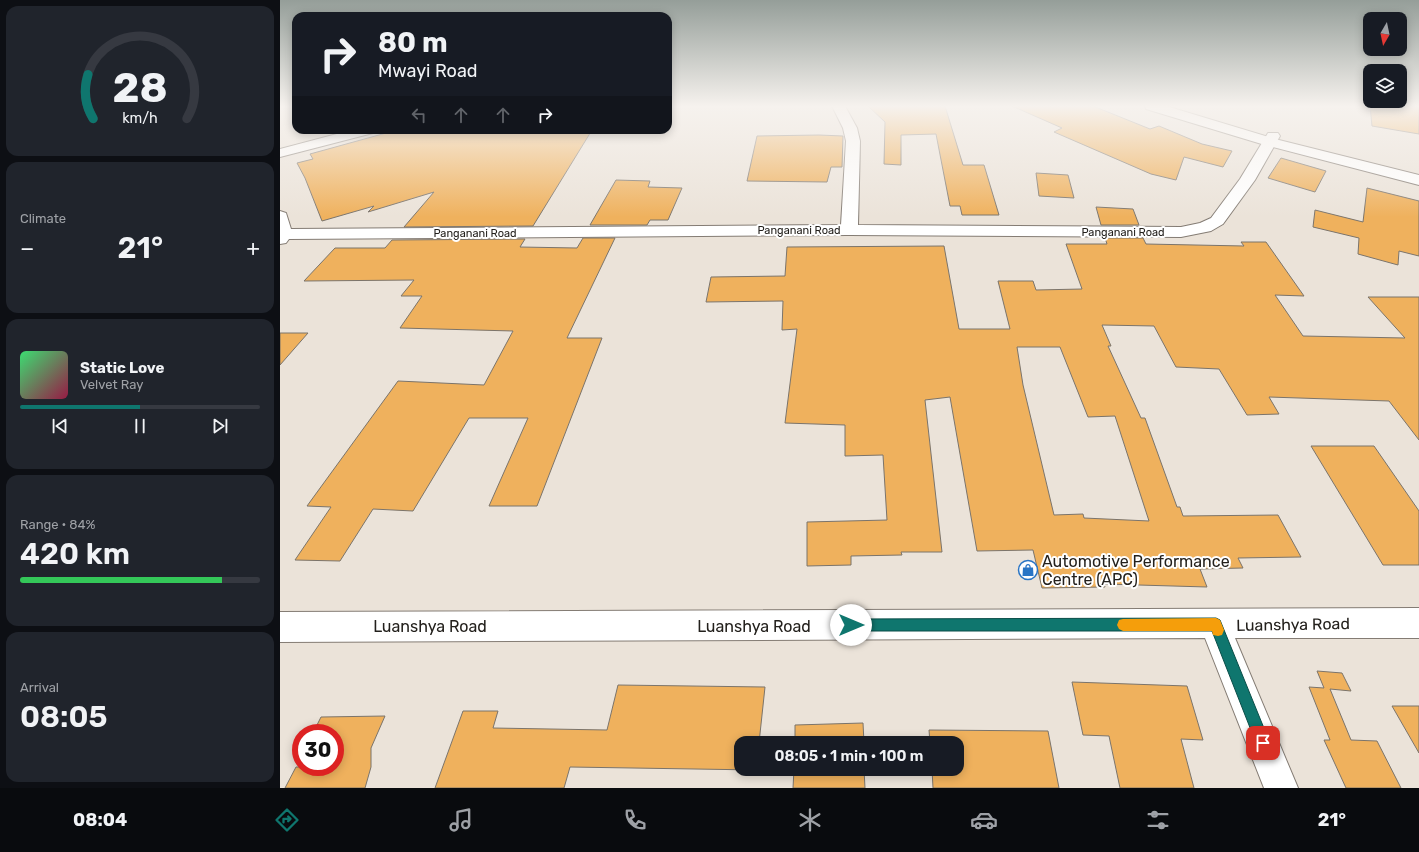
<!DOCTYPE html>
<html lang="en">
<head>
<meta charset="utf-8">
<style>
  :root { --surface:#171b24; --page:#20242c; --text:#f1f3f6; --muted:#9ea1a6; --line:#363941; --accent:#0f766e }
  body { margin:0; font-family:Rubik,sans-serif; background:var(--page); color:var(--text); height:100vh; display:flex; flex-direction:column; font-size:15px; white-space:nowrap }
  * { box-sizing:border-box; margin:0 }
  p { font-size:13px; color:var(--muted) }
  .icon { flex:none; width:22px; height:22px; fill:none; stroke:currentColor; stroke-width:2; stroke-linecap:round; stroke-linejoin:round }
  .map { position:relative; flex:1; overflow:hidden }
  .side { display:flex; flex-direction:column; gap:6px; padding:6px; background:#0d0f14; width:280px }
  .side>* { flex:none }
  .top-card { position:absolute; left:12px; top:12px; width:380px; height:122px; border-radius:12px; box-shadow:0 2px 10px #0003; background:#171b24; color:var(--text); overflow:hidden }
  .needle { width:26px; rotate:189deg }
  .buttons { position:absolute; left:1083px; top:12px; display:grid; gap:8px }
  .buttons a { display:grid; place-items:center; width:44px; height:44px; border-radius:8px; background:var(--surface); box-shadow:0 2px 10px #0003; font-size:20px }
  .speed { position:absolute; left:12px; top:724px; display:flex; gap:8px; font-size:20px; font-weight:700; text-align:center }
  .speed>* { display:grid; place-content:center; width:52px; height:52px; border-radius:50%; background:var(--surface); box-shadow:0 2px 10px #0003; line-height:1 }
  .speed .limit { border:6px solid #d22; background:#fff; color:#111 }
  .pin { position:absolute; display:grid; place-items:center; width:34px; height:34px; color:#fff; margin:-17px; border-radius:8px; box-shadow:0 2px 6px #0006 }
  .me { position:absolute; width:44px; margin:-22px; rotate:90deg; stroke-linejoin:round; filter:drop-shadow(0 0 3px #0008) }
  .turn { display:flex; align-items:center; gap:14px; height:84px; padding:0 20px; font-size:18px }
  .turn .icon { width:52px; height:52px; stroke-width:2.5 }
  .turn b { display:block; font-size:28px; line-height:34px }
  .lanes { display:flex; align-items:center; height:38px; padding:0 20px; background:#0003; justify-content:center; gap:20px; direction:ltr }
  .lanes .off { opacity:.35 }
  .big { font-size:30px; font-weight:600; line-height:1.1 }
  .side .card { flex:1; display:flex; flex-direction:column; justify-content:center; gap:6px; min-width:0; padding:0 14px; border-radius:12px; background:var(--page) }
  .side .dial { align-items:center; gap:0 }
  .dial svg { height:104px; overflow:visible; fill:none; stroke:var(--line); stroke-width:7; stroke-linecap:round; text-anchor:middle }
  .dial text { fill:var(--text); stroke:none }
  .song { display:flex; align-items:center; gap:12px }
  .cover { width:48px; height:48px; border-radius:6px; background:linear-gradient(135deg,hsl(140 70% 55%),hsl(340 70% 35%)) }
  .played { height:4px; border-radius:2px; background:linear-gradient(90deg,var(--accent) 50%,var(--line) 50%) }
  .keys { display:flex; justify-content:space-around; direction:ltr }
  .heat { display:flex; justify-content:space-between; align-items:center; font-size:22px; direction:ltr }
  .charge { height:6px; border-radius:3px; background:linear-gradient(90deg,#34c759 84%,var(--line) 0) }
  .trip { position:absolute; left:454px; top:736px; width:230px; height:40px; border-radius:12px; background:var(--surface); box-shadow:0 2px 10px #0003; font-weight:600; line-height:40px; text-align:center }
  .menu { display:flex; height:64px; justify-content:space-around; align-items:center; background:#090b0e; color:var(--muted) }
  .menu .icon { width:28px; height:28px }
  .menu .current { color:var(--accent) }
  .menu b { font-size:18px; color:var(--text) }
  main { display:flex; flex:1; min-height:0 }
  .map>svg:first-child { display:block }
</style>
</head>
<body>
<main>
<section class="side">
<div class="card dial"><svg viewBox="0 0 100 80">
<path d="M14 69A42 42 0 1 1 86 69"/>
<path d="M14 69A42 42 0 0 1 10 35" stroke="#0f766e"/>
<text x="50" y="56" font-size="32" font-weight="700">28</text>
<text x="50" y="72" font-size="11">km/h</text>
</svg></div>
<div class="card"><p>Climate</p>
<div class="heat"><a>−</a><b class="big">21°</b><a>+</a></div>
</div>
<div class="card">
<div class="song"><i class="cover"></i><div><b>Static Love</b><p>Velvet Ray</p></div></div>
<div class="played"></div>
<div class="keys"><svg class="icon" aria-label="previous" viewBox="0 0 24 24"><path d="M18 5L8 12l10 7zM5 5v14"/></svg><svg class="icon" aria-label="pause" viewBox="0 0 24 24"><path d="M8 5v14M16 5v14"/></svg><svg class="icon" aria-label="next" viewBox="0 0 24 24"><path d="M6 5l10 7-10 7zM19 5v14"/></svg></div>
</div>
<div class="card"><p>Range · 84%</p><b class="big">420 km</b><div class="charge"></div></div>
<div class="card"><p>Arrival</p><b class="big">08:05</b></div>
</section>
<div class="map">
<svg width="1139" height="788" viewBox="0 0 1139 788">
  <rect width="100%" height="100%" fill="#ebe3d9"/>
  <g fill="#efb15d" stroke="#7b746b" fill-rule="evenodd">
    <polygon points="588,106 665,106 683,165 704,165 719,215 682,215 680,206 670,206 656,134 621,135 621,165 604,164 605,122"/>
    <polygon points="732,106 813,106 870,129 879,126 922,144 952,151 943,167 904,157 896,180 871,174 774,132 782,128"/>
    <polygon points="1090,106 1139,106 1139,134 1092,126"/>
    <polygon points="117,130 312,130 253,226 124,227 154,192 88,212 94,206 42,221 25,178 17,163 33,159 30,154"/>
    <polygon points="539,135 563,136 562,167 551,167 547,182 467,181 477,136"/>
    <polygon points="1001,158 1046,171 1035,192 988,178"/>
    <polygon points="756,173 788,175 794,198 759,196"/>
    <polygon points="336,180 370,181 368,187 402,188 388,220 370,220 367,225 310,225"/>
    <polygon points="1087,188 1139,201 1139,256 1119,251 1118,265 1078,254 1079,238 1033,227 1035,210 1083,222"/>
    <polygon points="816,207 853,209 859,225 821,225"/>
    <polygon points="303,238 335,238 287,338 322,338 257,506 209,506 248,418 189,418 133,511 93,509 60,561 15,560 51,507 27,506 118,381 204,385 233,331 120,328 142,296 121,296 134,280 24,281 55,248 105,248 112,240 245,239 240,247 297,248"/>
    <path d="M825 238H863L866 244 964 246 961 242H986L1024 296 995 295 1023 336 1125 338 1088 297H1139V440L1109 401 989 397 999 414 967 415 939 369 896 367 874 326 822 325 831 346H828L861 418H865L897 507H900L903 516 998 515 1021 557 958 558 963 568 920 569 927 587 824 584 825 587 762 588 753 550 697 551 670 397 645 400 662 552H621L622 555 571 556V565L527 566V522L607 520 603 455 565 456V425L505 423 517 329 502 330 503 301 426 302 431 277 505 276 507 247 664 246 679 329H730L718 281H753L756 290 802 289 786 244H827ZM737 347H780L808 417 835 416 869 521 804 518 803 514 774 515 743 385Z"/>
    <polygon points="0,333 28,333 0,365"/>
    <polygon points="1031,446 1094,446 1139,511 1139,565 1103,565"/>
    <polygon points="1037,671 1062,673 1071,691 1050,689 1071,740 1097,741 1121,788 1066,788 1044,740 1050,740 1029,687 1044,688"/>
    <polygon points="792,682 907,686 923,740 901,739 914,788 840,788 829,736 803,735"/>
    <polygon points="338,685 485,687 479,743 461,743 461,769 477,770 290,767 284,788 155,788 183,711 218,711 213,728 327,730"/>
    <polygon points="1112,706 1139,706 1139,753"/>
    <polygon points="105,716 91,748 91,767 85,788 5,788 16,767 55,767 55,733 33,733 41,717"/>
    <polygon points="583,723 584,743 515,743 515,725"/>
    <polygon points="649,730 768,731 779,788 653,788 652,769 677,769 677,743 650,743"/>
    <polygon points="514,769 584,769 585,788 513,788"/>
  </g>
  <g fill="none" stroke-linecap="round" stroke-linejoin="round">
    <g stroke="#847c74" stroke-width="2">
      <g id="minor">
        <polygon points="552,106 565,106 577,128 580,141 578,225 901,227 920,223 931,218 960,179 988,133 998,133 1000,136 975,180 943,224 931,231 901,237 569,235 9,239 6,243 0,244 0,211 6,213 11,229 561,225 566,141 563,128"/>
        <polygon points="1139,608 1139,638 955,638 1018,788 984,788 925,638 0,642 0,612"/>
      </g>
    </g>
    <g stroke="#847c74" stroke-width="2">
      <g id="primary">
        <polygon points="865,106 886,106 995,139 1139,175 1139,185 985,145 866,109"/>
        <polygon points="72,130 95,130 93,133 0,157 0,149"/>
      </g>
    </g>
    <use href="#minor" fill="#fff" fill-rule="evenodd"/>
    <use href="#primary" fill="#fff" fill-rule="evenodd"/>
  </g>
  <linearGradient id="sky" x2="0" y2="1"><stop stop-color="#959e99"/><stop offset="0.49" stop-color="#f6f2ee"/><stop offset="1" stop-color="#f6f2ee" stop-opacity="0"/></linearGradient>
  <rect width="1139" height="217" fill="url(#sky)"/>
  <polygon fill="#0f766e" stroke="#0a4d48" points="936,618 940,620 990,743 988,748 983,750 978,748 932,631 571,631 567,630 565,625 567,621 571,619"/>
  <polygon fill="#f59e0b" points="936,618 940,620 944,630 942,635 938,636 933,635 932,631 843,631 839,629 837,625 839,620 843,619"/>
  <defs>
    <g id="shop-ring" transform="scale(1)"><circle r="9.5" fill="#fff" stroke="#2975c5" stroke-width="1.5"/><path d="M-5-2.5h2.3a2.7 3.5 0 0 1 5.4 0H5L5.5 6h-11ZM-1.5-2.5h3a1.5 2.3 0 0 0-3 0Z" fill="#2975c5"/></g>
  </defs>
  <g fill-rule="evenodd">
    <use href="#shop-ring" x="748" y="570"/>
  </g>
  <g text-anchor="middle" stroke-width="4" stroke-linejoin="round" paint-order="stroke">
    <g font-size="11" fill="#23201c" stroke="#fff">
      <text x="519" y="234">Panganani Road</text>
      <text x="843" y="236">Panganani Road</text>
      <text x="195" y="237">Panganani Road</text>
    </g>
    <g font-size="16" fill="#23201c" stroke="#fff" text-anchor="start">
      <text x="762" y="567">Automotive Performance<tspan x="762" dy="18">Centre (APC)</tspan></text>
    </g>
    <g font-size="16" fill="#23201c" stroke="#fff">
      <text transform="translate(1013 624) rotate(-1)" y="6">Luanshya Road</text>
      <text x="150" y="632">Luanshya Road</text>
      <text x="474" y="632">Luanshya Road</text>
    </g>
  </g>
</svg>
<div class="buttons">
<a><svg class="needle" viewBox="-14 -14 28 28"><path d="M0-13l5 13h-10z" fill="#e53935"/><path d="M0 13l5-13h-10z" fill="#9ea1a6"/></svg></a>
<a><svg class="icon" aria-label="layers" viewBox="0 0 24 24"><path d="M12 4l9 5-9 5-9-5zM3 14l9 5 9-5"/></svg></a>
</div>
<div class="speed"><div class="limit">30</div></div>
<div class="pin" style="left:983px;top:743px;background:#d93025"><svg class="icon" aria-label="arrive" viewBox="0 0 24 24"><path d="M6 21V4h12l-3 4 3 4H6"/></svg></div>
<svg class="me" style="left:571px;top:625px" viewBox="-20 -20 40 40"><circle r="19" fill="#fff"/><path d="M0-13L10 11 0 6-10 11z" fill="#0f766e"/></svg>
<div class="trip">08:05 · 1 min · 100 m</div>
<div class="top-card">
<div class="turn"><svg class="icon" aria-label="right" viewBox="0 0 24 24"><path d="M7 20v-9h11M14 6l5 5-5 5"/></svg><div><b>80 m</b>Mwayi Road</div></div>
<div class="lanes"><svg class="icon off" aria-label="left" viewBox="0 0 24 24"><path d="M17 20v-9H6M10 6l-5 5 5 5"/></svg><svg class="icon off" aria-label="ahead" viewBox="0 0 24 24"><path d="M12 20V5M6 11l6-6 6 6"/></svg><svg class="icon off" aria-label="ahead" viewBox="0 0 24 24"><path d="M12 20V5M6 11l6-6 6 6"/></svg><svg class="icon" aria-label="right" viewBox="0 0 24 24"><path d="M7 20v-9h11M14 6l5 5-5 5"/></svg></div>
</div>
</div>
</main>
<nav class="menu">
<b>08:04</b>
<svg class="icon current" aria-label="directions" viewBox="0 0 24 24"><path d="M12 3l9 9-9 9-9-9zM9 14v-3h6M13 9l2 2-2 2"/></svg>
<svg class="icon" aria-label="music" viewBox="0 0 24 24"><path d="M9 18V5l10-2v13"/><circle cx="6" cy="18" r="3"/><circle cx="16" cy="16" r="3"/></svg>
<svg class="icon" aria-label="phone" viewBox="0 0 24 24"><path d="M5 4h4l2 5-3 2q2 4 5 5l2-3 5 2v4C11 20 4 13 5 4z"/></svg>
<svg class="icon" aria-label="climate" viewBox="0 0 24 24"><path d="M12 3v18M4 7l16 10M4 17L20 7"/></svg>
<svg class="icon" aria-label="car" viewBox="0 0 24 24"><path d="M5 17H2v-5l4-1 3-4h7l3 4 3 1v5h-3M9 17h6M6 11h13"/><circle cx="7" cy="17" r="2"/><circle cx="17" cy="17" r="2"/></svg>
<svg class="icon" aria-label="filters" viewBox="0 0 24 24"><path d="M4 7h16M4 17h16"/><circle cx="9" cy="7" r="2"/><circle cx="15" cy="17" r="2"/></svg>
<b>21°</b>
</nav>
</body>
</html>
